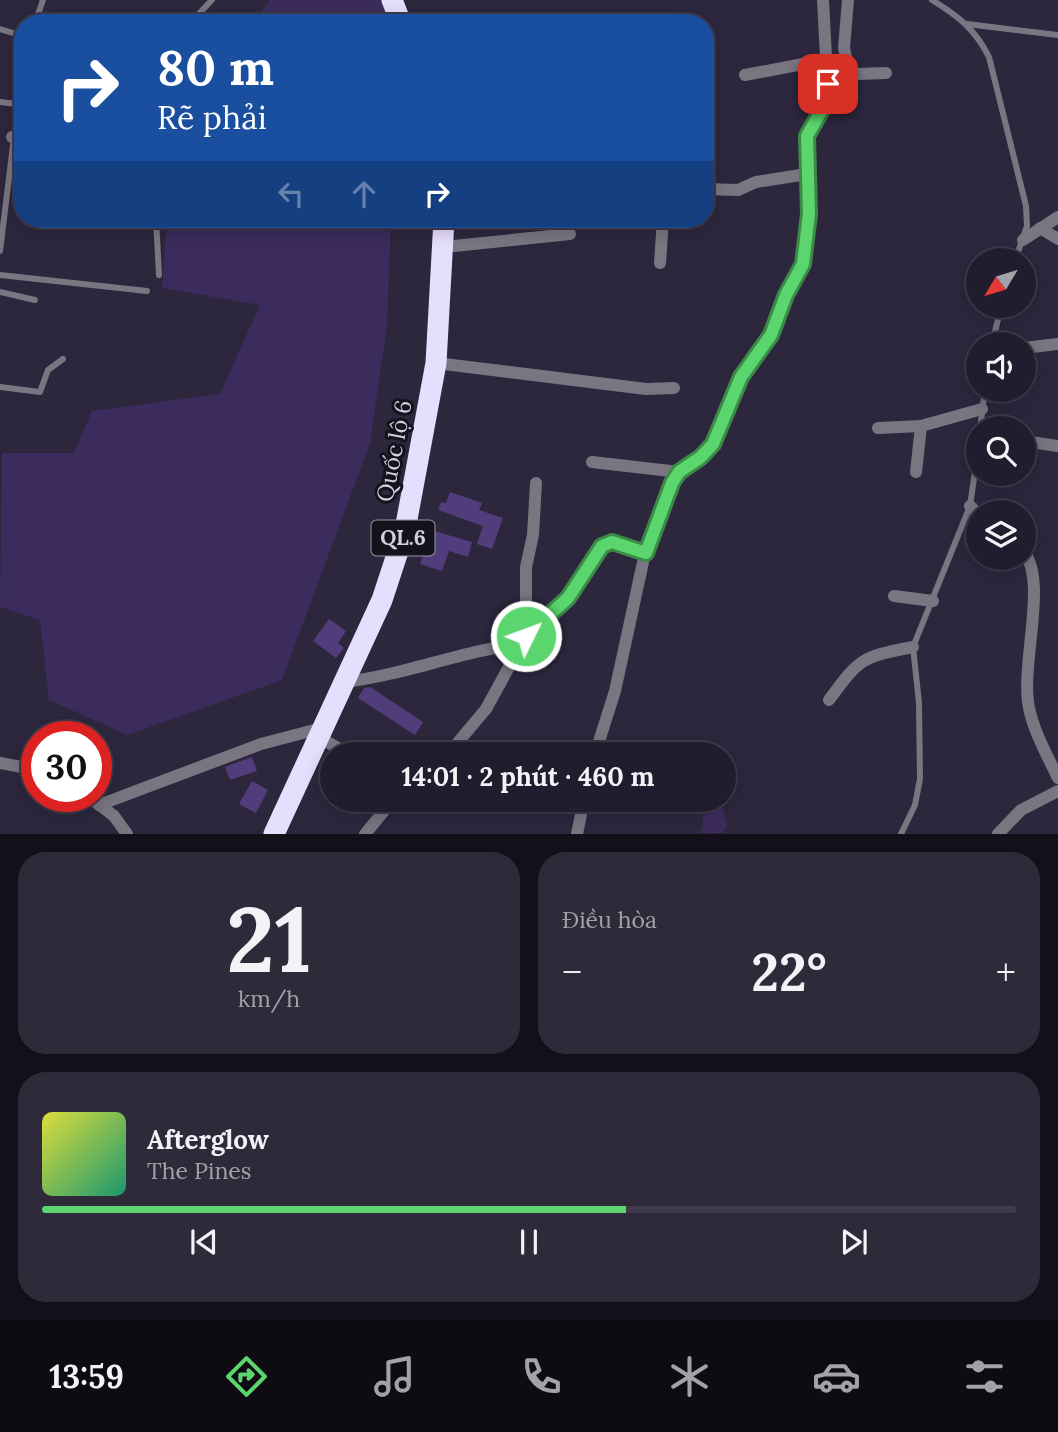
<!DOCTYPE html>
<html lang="vi">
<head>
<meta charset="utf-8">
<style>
  :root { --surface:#221d2e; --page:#2e2a3a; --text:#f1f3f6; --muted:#a2a2aa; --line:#3f3b4a; --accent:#5bd56e }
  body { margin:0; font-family:Lora,serif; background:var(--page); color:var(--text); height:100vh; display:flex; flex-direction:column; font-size:26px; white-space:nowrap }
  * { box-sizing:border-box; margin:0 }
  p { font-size:23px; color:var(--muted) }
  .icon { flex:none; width:38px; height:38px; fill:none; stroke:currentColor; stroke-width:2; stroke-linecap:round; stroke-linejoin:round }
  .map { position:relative; height:834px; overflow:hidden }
  .panel { display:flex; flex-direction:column; gap:18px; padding:18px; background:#131019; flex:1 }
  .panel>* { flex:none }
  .hud { position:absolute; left:14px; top:14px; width:700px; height:214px; border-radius:28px; box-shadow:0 4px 18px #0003,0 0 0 2px var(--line); background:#1a4fa0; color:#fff; overflow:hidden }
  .needle { width:46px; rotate:232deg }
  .fabs { position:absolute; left:966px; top:248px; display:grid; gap:14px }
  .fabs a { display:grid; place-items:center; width:70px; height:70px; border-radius:50%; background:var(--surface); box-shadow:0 4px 18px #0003,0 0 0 2px var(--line); font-size:35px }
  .speed { position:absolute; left:21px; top:721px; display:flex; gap:14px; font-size:35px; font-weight:700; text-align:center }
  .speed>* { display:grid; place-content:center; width:91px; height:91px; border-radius:50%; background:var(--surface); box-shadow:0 4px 18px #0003,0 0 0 2px var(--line); line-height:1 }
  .speed .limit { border:10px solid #d22; background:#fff; color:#111 }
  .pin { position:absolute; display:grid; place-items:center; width:60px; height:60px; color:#fff; margin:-30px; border-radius:14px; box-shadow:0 4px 10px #0006 }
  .me { position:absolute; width:77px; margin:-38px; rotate:48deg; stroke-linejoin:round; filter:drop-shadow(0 0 5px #0008) }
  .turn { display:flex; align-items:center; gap:24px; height:147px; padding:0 28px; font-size:32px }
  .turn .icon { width:91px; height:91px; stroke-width:2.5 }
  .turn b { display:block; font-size:49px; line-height:60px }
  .lanes { display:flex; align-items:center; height:66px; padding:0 28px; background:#0003; justify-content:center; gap:35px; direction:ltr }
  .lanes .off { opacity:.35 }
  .big { font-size:52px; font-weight:700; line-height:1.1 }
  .panel .card { flex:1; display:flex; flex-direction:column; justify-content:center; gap:10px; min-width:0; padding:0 24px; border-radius:28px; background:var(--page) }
  .panel .dial { align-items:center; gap:0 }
  .dial b { font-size:91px; line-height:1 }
  .song { display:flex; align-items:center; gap:21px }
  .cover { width:84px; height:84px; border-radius:10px; background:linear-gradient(135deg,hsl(60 70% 55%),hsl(160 70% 35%)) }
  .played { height:7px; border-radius:4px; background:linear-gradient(90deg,var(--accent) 60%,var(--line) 60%) }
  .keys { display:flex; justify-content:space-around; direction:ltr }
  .heat { display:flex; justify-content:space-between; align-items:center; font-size:38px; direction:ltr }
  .panel .tiles { flex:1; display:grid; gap:18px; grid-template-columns:1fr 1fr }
  .card:last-child { grid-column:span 2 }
  .trip { position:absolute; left:320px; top:742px; width:416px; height:70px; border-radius:35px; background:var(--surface); box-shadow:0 4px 18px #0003,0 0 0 2px var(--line); font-weight:700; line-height:70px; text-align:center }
  .tabs { display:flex; height:112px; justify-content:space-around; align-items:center; background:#0e0c12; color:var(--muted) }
  .tabs .icon { width:49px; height:49px }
  .tabs .active { color:var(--accent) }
  .tabs b { font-size:32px; color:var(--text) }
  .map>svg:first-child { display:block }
</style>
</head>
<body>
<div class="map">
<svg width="1058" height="834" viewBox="0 0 1058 834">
  <rect width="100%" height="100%" fill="#2d273e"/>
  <g fill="#3c2c5d">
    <polygon points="270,0 396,0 404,23 253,23"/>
    <polygon points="167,219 391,219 387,325 370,443 282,680 127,735 49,700 40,620 0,607 2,453 74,453 92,411 220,394 260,305 162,288"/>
    <polygon points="696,800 721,800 727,826 722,833 699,833 703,829 702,807"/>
  </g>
  <g fill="#513d7c">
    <polygon points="450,492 482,503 479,510 503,518 492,549 477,544 483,526 438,510 441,502 446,503"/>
    <polygon points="431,530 472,542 468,557 449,551 442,571 420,564"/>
    <polygon points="329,619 346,631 338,643 344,648 336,658 313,641"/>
    <polygon points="370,687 423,722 415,735 358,698 364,688"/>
    <polygon points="252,757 257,771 230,780 225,767"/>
    <polygon points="252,781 268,790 256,813 239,804"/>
  </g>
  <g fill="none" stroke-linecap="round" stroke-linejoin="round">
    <g stroke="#797682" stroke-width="6">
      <path d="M932 0C958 16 975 29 989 57L1026 206 1027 226 1015 261"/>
      <polyline points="35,23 43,0"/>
      <polyline points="190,23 212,0"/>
      <polyline points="967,24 1058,35"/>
      <polyline points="0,29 23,36"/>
      <polyline points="0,102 17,104"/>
      <polyline points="156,219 159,275"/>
      <polyline points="0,251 23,64"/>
      <polyline points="0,275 147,291"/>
      <polyline points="0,292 35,300"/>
      <polyline points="992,345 1001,306"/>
      <polyline points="0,387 40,392 48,370 63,359"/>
      <polyline points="980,429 985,390"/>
      <polyline points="901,834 915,805 920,779 919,703 913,647 970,506 978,451"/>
    </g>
    <g stroke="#797682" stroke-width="12">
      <polyline points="848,0 844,48 849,71 857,74 886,73"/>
      <polyline points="745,75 824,60"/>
      <polyline points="12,137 23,139"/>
      <polyline points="705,189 738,190 756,182 807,174"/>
      <polyline points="1040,228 1058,239"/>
      <polyline points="1023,240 1058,217"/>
      <polyline points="444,247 570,234"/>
      <polyline points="660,263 663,219"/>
      <polyline points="1024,348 1058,344"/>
      <polyline points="436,363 646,389 674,388"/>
      <polyline points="878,428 921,426 982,409"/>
      <polyline points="1024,441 1058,446"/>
      <polyline points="592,462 679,472"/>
      <polyline points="916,472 921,426"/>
      <polyline points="970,506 978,514"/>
      <path d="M1024 552C1048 583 1020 665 1029 708 1034 732 1047 755 1058 778"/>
      <polyline points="894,596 933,601"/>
      <polyline points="526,636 526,567 533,535 536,483"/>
      <path d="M344 682C405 675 460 651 520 644"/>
      <path d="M829 700C860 658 861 657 913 647"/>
      <polyline points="318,737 349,754"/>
      <polyline points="448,754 486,709 526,636 568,598 602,546 612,542 645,553"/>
      <polyline points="595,754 615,691 645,553 662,507 679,472 713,444 737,386 774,328 786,294 803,264 809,214 807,136 828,95 823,0"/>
      <polyline points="0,763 37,770"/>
      <polyline points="88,796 114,816 127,834"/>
      <polyline points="99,805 261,744 322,728"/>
      <polyline points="365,834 393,800"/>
      <polyline points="577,834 584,800"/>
      <polyline points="998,834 1021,810 1058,791"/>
    </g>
    <g stroke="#e6defd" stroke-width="21">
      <polyline points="392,0 401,23"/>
      <polyline points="274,834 382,600 405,530 436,363 444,219"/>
    </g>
  </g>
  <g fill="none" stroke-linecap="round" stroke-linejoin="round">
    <g stroke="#3b8a48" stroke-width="18">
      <polyline id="route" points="526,636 568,598 602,546 612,542 646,553 672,483 679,472 701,457 713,444 741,377 771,335 786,295 803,264 809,214 807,136 824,106 828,84"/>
    </g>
    <use href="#route" stroke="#5bd56e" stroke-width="12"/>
  </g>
  <g text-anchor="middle" stroke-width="6" stroke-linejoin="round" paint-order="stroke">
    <rect fill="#14121c" stroke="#9996a4" stroke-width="2" x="371.5" y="520.5" width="63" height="35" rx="5"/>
    <g font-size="21" font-weight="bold" fill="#d2cfde">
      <text x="403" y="545">QL.6</text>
    </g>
    <g font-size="23" fill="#d2cfde" stroke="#14121c">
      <text transform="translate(394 451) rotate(-79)" y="8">Quốc lộ 6</text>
    </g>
  </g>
</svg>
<div class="fabs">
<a><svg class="needle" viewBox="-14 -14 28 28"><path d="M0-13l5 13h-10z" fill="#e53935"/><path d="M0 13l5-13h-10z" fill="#a2a2aa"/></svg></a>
<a><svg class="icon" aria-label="sound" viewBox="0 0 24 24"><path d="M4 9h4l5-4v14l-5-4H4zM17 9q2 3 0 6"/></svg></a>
<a><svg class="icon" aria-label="search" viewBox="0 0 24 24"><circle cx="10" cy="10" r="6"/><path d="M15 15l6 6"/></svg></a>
<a><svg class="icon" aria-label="layers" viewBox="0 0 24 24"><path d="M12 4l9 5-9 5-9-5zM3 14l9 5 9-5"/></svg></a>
</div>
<div class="speed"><div class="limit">30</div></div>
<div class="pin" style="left:828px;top:84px;background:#d93025"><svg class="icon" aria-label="arrive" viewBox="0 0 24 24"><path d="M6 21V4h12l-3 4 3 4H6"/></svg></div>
<svg class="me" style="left:526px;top:636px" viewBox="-20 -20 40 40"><circle r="17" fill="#5bd56e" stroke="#fff" stroke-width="3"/><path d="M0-11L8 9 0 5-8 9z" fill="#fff"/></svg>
<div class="trip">14:01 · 2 phút · 460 m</div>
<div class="hud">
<div class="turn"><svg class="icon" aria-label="right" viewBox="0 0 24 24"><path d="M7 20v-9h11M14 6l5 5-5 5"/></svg><div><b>80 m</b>Rẽ phải</div></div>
<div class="lanes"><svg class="icon off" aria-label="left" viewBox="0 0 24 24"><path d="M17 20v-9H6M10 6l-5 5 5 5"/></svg><svg class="icon off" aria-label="ahead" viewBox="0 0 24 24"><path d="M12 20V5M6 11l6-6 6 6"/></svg><svg class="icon" aria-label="right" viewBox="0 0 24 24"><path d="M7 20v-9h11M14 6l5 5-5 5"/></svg></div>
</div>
</div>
<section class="panel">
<div class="tiles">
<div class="card dial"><b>21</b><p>km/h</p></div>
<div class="card"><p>Điều hòa</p>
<div class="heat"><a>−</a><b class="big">22°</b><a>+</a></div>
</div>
<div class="card">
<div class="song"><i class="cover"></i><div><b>Afterglow</b><p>The Pines</p></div></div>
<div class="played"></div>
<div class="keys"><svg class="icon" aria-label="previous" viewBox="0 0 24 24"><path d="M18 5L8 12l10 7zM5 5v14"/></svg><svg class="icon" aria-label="pause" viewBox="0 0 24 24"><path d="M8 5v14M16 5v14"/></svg><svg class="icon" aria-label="next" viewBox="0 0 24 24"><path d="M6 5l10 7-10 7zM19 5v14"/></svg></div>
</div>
</div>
</section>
<nav class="tabs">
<b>13:59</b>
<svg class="icon active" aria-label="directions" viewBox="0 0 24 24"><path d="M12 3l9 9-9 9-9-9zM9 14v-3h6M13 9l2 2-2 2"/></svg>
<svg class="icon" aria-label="music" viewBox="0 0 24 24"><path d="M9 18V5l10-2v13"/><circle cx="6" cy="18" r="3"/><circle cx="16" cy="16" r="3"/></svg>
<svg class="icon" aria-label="phone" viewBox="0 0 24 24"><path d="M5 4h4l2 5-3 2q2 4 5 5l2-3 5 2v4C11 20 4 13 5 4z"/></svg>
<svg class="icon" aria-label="climate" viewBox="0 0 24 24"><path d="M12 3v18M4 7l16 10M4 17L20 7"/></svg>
<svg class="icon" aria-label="car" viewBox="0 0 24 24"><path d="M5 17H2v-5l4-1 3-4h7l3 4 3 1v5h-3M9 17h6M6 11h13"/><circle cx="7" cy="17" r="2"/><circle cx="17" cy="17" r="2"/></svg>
<svg class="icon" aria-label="filters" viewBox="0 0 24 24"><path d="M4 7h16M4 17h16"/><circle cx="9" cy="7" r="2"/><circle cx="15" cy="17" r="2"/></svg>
</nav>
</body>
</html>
